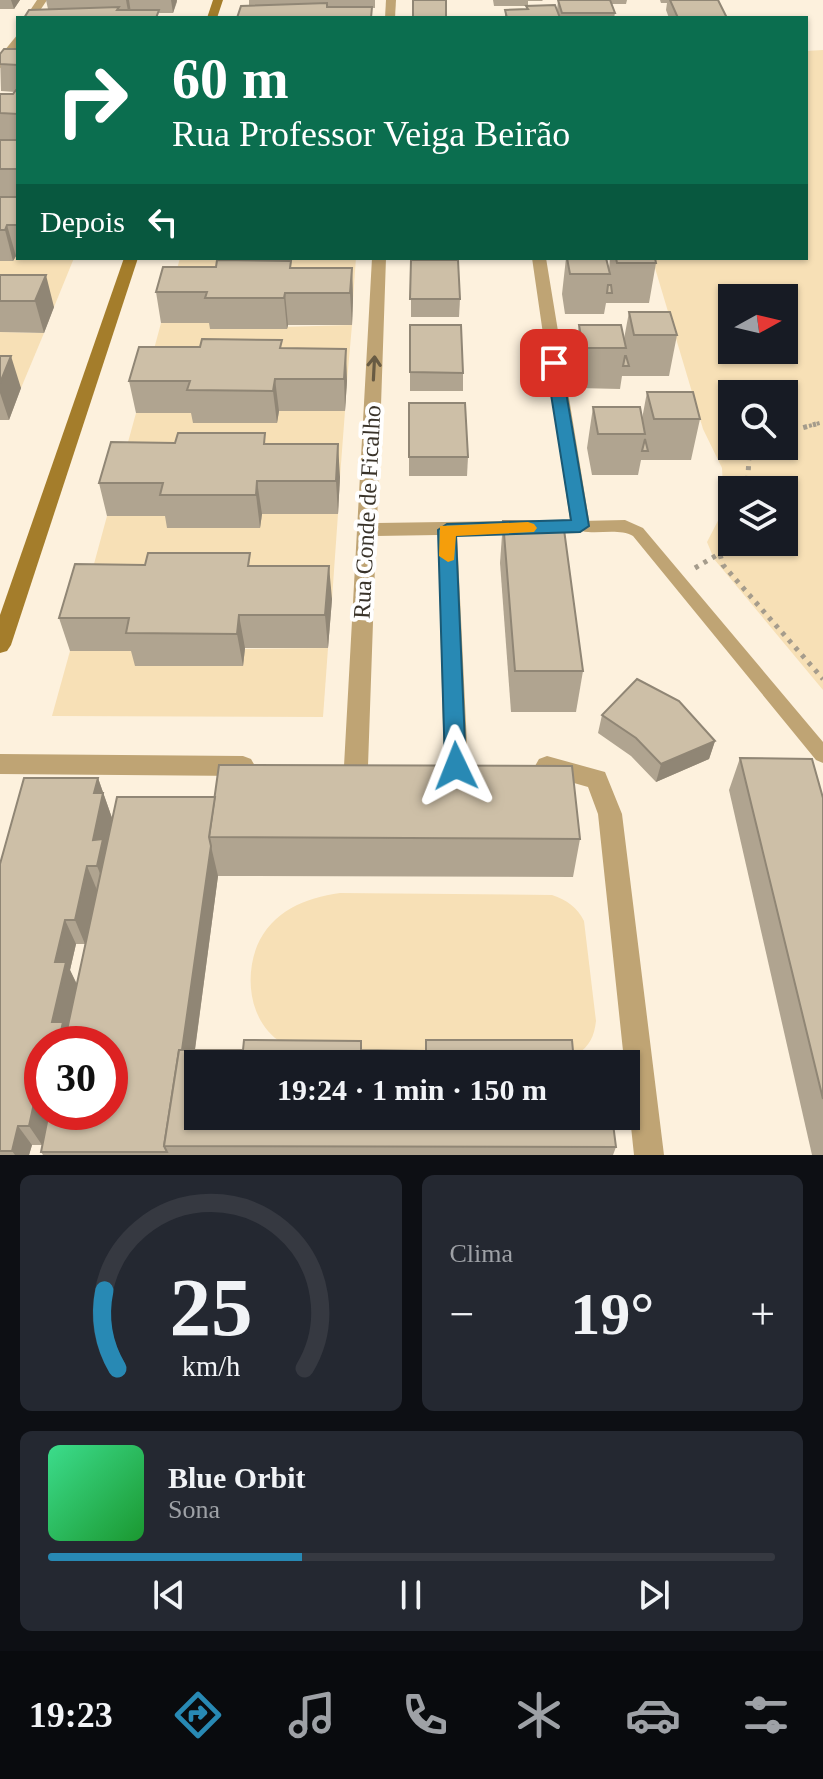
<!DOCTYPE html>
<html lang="pt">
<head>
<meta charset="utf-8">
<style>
  :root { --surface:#171b24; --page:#242831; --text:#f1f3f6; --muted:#9ea1a6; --line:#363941; --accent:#2889b4 }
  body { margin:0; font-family:"Times New Roman",serif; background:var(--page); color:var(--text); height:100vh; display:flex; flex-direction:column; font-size:30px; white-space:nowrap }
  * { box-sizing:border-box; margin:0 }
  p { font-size:26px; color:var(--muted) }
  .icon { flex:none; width:44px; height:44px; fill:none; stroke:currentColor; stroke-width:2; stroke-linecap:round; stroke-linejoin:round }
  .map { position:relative; height:1155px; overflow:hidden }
  .details { display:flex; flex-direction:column; gap:20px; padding:20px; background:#0d0f14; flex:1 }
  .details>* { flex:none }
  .banner { position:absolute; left:16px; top:16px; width:792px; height:244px; border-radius:0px; box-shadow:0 2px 6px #0004; background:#0b6e4f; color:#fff; overflow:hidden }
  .needle { width:52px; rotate:82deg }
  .fabs { position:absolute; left:718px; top:284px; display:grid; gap:16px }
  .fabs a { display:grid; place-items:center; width:80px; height:80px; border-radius:0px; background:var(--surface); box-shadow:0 2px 6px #0004; font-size:40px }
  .speed { position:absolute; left:24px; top:1026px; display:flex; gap:16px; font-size:40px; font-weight:700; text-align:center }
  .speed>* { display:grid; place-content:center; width:104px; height:104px; border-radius:50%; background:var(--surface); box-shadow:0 2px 6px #0004; line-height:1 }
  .speed .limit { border:12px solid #d22; background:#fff; color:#111 }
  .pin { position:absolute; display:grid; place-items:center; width:68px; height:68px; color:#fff; margin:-34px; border-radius:16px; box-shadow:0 4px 12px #0006 }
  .me { position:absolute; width:88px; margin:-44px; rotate:358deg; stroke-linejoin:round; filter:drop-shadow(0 0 6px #0008) }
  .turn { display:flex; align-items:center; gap:28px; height:168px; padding:0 24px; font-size:36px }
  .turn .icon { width:104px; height:104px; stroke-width:2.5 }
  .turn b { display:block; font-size:56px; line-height:68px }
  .then { display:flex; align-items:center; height:76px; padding:0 24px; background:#0003; gap:16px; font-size:30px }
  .big { font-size:60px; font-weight:700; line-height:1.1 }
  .details .card { flex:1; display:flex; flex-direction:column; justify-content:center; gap:12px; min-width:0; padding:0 28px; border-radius:12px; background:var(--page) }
  .details .dial { align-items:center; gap:0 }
  .dial svg { height:208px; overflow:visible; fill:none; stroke:var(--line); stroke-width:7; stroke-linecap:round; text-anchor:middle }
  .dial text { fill:var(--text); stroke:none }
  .song { display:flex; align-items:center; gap:24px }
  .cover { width:96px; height:96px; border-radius:12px; background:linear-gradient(135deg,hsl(150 70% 55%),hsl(130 70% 35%)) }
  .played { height:8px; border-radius:4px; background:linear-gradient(90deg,var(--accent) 35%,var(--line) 35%) }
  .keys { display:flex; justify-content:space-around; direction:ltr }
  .heat { display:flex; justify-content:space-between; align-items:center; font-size:44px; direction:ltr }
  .details .tiles { flex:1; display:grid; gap:20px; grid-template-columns:1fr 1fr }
  .card:last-child { grid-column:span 2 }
  .trip { position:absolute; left:184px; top:1050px; width:456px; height:80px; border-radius:0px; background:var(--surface); box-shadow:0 2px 6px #0004; font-weight:700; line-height:80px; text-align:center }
  .dock { display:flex; height:128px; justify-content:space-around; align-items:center; background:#090b0e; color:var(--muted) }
  .dock .icon { width:56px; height:56px }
  .dock .selected { color:var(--accent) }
  .dock b { font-size:36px; color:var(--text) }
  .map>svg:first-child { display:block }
</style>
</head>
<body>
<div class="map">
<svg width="823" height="1155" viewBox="0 0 823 1155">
  <rect width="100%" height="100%" fill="#fdf1dd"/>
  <g fill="#f7e0b6" fill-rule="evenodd">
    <path d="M823 50V690L714 559 707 542 724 509 722 468 703 429 652 258H806V51ZM732 298H784V350H732ZM732 394H784V446H732ZM732 490H784V542H732Z"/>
    <polygon points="16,256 74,258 54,307 0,306 0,261 13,261"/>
    <polygon points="180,258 356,258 353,299 169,298"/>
    <polygon points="161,323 211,323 211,329 352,325 347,381 146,379"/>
    <polygon points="0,332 44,333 21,388 0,388"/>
    <polygon points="279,411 345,411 340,477 119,475 136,413 195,413 193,423 276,423"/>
    <polygon points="262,514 338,514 332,599 85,597 107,516 169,516 168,528 259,528"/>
    <polygon points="328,648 323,717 52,716 70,651"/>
    <path d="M340 893 552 895C567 900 577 907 584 921L596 1021C594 1037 590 1045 577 1055 522 1056 468 1057 413 1058 387 1058 360 1060 334 1059 320 1058 294 1051 282 1043 250 1023 244 979 257 946 272 911 305 898 340 893Z"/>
  </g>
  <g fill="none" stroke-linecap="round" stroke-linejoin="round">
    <polyline stroke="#a59c8c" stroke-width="4" stroke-dasharray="3 5" stroke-linecap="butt" points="809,426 823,422"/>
    <g stroke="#a59c8c" stroke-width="5" stroke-dasharray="4 6" stroke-linecap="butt">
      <polyline points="784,433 816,424"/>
      <polyline points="747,490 749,459 762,446"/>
      <polyline points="720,555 723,565 823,679"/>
      <polyline points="695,568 739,542"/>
    </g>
    <path fill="#bfa474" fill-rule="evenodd" d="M625 520 643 528 823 742V763L816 760 633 536C615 526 586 539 572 526L580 521Z"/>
    <g fill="#bfa474" fill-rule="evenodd">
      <polygon points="37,0 47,0 35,18 25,18"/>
      <polygon points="386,0 396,0 395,18 385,18"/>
      <polygon points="18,34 18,45 4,67 0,68 0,56"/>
      <polygon points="372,258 386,258 377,523 570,520 532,258 546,258 590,526 580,533 457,535 468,766 464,773 456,776 448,773 444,766 438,535 376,536 368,766 364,773 356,776 348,773 344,766"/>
      <polygon points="0,754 243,756 251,759 255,766 251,773 243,776 0,774"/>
      <polygon points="547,756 605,772 622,814 664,1155 634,1155 598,814 588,787 539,773 535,766 539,759"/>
    </g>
    <g fill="#a47d2b" fill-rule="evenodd">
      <polygon points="213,0 223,0 217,18 207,18"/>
      <polygon points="124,258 138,258 11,645 7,651 0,653 0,615"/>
    </g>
  </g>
  <g fill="#b0a490" fill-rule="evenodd">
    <polygon points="0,0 20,0 14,9 0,9"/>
    <polygon points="46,0 177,0 177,2 173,13 160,13 48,9"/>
    <polygon points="249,0 375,0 375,8 249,6"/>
    <polygon points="493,0 543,0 542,1 528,1 528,6 557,11 558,0 627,0 626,4 611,4 615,13 614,18 505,18 505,10 526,10 526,6 494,6"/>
    <polygon points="660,0 718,0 727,18 669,18 666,10 667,3 661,3"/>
    <polygon points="18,49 18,256 16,256 13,261 0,261 0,94 13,94 15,92 1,91 0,54"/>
    <polygon points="566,258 606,258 609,269 610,258 655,258 656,263 649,303 606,303 604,314 565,314 562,294"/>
    <polygon points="411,260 460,299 459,317 411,317"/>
    <polygon points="291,268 352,268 353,299 352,325 288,325 287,329 210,329 209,323 161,323 156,292"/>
    <polygon points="0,275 54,307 44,333 0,332"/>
    <polygon points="629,312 677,335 669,376 622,376 620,389 578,388 574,365 579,325 624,339"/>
    <polygon points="410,325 463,373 463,391 410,391"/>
    <polygon points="283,348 347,381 345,411 279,411 277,423 193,423 191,413 136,413 129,381"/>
    <polygon points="0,356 21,388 9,420 0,420"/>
    <polygon points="647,392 700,419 691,460 641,460 638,475 592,475 587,448 593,407 642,419"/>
    <polygon points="409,403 468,457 467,476 409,476"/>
    <polygon points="267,444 340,477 338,514 262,514 260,528 167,528 165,516 107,516 99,483"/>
    <polygon points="503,521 583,671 576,712 511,712 500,563"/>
    <polygon points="252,566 332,599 328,648 245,648 243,666 135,666 131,651 70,651 59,618"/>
    <polygon points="602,715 715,741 709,759 656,782 631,756 598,733"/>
    <polygon points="740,758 823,798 823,1155 812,1155 729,790"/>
    <path d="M98 778 112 818 106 848 117 797 580 839 573 877 218 876 195 1050 573 1051 616 1147 613 1155H43L41 1152 110 1112 42 1044V1145H32L29 1155H0V864ZM76 944H85L77 984 70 970Z"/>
  </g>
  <g fill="#908675">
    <polygon points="11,0 20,0 14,9"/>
    <polygon points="126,0 129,0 131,13 129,17"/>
    <polygon points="171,0 177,0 173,13"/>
    <polygon points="7,225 16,256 13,261 5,230"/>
    <polygon points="352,268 353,299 352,325 350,293"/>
    <polygon points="46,275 54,307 44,333 35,301"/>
    <polygon points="285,293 288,325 287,329 284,298"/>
    <polygon points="346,349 347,381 345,411 344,379"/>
    <polygon points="11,356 21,388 9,420 0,393 0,383"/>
    <polygon points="275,379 279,411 277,423 273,391"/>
    <polygon points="338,444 340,477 338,514 336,481"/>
    <polygon points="257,481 262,514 260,528 256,495"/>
    <polygon points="329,566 332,599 328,648 325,615"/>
    <polygon points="239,615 245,648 243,666 237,634"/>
    <polygon points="715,741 709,759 656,782 661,764"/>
    <polygon points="98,778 112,818 106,848 107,891 97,866 93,840 94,793"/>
    <polygon points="211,846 218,876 182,1146 168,1146"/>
    <polygon points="87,866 97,890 85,944 75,920"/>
    <polygon points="65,920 76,944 70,970 77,985 75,1044 58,1044 52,1022 55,962"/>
    <polygon points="42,1067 42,1112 49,1112 42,1145 29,1126"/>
    <polygon points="18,1126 32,1145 29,1155 15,1155 12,1151"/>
  </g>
  <g fill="#cdbfa7" stroke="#908675" stroke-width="2">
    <rect x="413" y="0" width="33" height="17"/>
    <polygon points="558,0 610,0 615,13 562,13"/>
    <polygon points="670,0 718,0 727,18 678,18"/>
    <polygon points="327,3 327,7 372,7 371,18 237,18 241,6"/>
    <polygon points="555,5 560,18 507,18 505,10 528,9 526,6"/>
    <polygon points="119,7 117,10 159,10 156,18 24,18 29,10"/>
    <polygon points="4,49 18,49 18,65 0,64 0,54"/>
    <polygon points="16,90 18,90 18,114 0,113 0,94 13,94"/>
    <rect x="0" y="140" width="18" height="29"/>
    <polygon points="0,197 18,197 18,225 7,225 5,230 0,230"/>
    <polygon points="567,258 606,258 610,274 570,274"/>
    <polygon points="616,258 655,258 656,263 617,263"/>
    <polygon points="217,260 291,261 290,268 352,268 350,293 285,293 284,298 205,298 207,292 156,292 163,267 216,267"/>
    <polygon points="411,260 458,260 460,299 410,299"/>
    <polygon points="0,275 46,275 35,301 0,301"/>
    <polygon points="608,285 611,285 612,293 607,293"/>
    <polygon points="629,312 670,312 677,335 634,335"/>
    <polygon points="410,325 461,325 463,373 410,372"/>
    <polygon points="579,325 621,325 626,348 583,348"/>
    <polygon points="202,339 282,340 280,348 346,349 344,379 275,379 273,391 187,390 190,381 129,381 139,347 200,347"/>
    <polygon points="0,356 11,356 0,383"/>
    <polygon points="625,356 626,356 629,366 623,366"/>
    <polygon points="647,392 693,392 700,419 654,419"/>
    <polygon points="409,403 465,403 468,457 409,457"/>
    <polygon points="593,407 640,407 645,434 598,434"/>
    <polygon points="178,433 265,433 264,444 338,444 336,481 257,481 256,495 160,495 163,483 99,483 111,442 175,443"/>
    <polygon points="645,439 648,451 642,451"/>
    <polygon points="503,521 563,522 583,671 515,671"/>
    <polygon points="148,553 250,553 248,566 329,566 325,615 239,615 237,634 126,633 129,618 59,618 75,564 145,565"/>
    <polygon points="637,679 679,701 715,741 661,764 636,738 602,715"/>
    <polygon points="740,758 812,759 823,798 823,1099"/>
    <polygon points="219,765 572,766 580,839 209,837"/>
    <polygon points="24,778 98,778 94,793 103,793 93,840 103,839 97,866 87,866 75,920 65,920 55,962 66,962 52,1022 63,1022 58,1044 42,1044 42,1067 29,1126 18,1126 12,1151 0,1151 0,864"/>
    <polygon points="117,797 215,797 209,837 211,846 182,1050 179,1050 164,1146 167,1152 41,1152 49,1112 110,1112 110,1044 64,1044"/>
    <polygon points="244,1040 361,1041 361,1050 426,1051 426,1040 572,1040 573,1051 605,1051 606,1064 198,1064 198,1116 612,1116 616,1147 164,1146 179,1050 243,1050"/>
  </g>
  <defs><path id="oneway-shaft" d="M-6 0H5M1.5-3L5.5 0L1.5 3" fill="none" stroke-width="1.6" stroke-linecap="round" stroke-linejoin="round" transform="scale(2)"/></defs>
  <use stroke="#685b43" href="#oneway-shaft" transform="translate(374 368) rotate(-87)"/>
  <polygon fill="#2889b4" stroke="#1a5975" stroke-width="2" points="554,359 561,363 589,526 580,532 456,536 466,766 463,773 456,775 448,773 445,766 438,530 447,524 571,520 546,363"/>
  <polygon fill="#f59e0b" points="528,522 534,524 537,528 534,532 456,536 454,560 448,562 439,556 440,526"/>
  <g text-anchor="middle" stroke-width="8" stroke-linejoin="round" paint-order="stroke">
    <g font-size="24" fill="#393329" stroke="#fff">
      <text transform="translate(367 512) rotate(-87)" y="8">Rua Conde de Ficalho</text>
    </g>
  </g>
</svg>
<div class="fabs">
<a><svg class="needle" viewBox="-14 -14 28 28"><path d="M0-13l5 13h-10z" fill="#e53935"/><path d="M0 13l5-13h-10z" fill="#9ea1a6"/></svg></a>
<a><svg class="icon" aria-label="search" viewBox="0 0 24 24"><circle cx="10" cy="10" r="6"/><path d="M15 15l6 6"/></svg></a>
<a><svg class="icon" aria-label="layers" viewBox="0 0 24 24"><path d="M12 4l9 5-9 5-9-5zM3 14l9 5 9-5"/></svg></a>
</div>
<div class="speed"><div class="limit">30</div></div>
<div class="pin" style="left:554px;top:363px;background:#d93025"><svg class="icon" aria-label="arrive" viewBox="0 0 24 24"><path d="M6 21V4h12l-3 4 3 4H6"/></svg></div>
<svg class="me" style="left:456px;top:766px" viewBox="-20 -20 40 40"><path d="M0-17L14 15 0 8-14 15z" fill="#2889b4" stroke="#fff" stroke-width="4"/></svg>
<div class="trip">19:24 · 1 min · 150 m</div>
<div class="banner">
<div class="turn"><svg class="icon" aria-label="right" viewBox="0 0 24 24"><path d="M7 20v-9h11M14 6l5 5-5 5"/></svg><div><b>60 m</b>Rua Professor Veiga Beirão</div></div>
<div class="then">Depois<svg class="icon" aria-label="left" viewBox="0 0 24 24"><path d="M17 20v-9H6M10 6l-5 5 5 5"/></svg></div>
</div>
</div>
<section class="details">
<div class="tiles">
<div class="card dial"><svg viewBox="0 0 100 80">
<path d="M14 69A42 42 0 1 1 86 69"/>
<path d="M14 69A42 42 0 0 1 9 39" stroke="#2889b4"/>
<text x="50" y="56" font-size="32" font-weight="700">25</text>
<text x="50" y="72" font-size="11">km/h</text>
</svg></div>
<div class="card"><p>Clima</p>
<div class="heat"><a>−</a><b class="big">19°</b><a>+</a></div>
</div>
<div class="card">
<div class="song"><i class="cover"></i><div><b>Blue Orbit</b><p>Sona</p></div></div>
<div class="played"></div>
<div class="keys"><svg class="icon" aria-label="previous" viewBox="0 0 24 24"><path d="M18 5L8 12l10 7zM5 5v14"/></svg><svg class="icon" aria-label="pause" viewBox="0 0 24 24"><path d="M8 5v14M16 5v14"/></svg><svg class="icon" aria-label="next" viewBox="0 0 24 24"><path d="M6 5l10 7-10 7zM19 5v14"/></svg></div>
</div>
</div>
</section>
<nav class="dock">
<b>19:23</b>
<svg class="icon selected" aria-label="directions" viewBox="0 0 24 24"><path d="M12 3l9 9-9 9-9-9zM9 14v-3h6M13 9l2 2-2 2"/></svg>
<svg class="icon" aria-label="music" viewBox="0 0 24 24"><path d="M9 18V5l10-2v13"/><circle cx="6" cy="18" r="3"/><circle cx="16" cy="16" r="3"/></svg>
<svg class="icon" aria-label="phone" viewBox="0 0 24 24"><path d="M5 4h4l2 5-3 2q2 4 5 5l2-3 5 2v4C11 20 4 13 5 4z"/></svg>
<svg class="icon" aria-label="climate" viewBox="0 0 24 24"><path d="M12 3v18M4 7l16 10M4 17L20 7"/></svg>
<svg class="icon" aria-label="car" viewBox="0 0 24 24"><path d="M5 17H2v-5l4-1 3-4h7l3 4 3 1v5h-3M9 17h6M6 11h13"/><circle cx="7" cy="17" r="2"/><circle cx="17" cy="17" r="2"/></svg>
<svg class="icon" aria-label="filters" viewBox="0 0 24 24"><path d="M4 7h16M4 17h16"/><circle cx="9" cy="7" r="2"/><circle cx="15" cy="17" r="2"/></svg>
</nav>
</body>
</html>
